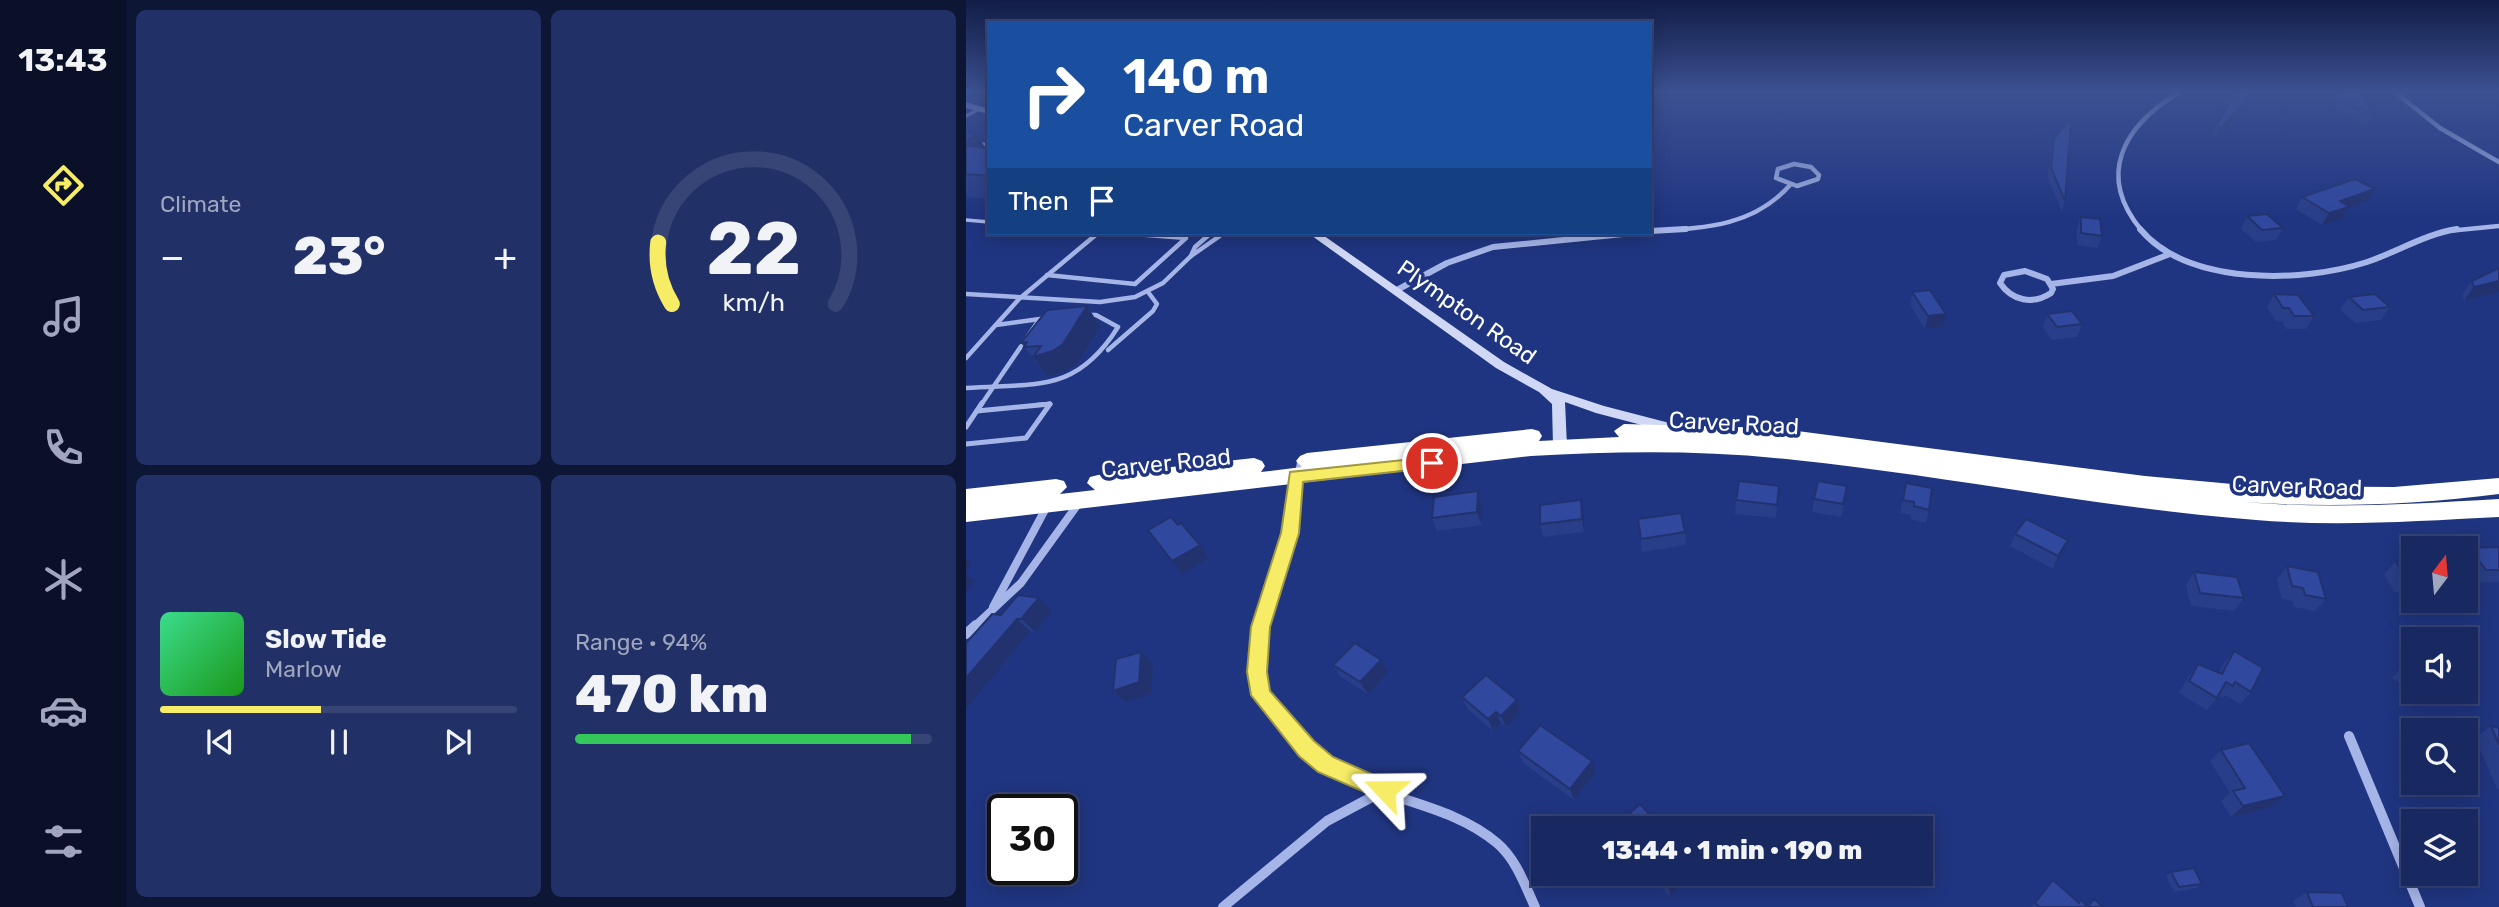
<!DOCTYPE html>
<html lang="en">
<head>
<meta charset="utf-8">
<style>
  :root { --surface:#182861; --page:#213067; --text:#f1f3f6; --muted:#9fa6bd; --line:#364476; --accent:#f6ec66 }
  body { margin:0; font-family:Rubik,sans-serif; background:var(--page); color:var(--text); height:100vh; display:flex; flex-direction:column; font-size:26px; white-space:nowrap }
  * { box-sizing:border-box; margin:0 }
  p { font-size:23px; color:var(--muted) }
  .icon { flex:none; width:38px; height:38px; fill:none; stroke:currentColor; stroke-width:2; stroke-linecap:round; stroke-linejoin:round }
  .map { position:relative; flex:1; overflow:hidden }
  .panel { display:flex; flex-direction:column; gap:10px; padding:10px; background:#0d1635; width:840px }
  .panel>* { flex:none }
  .banner { position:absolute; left:21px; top:21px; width:665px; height:214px; border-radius:0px; box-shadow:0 4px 18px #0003,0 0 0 2px var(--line); background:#1a4fa0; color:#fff; overflow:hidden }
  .needle { width:46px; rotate:16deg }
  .fabs { position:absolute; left:1435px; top:536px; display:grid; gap:14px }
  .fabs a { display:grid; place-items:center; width:77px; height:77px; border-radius:0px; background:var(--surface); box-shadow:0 4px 18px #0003,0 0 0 2px var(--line); font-size:35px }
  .speed { position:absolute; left:21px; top:794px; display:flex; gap:14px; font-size:35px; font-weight:700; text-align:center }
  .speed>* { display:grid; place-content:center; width:91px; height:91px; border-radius:50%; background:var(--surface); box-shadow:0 4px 18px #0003,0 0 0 2px var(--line); line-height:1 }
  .speed .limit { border:4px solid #111; border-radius:10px; background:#fff; color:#111 }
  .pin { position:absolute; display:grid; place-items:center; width:60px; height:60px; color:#fff; margin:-30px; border:4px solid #fff; border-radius:50%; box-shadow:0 2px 7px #0007 }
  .me { position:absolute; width:77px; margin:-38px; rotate:293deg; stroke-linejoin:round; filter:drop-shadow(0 0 5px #0008) }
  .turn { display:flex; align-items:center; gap:24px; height:147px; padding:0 21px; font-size:32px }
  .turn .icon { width:91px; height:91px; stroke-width:2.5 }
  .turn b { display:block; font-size:49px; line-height:60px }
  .then { display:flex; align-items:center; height:66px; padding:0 21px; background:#0003; gap:14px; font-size:26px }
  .big { font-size:52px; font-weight:800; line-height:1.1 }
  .panel .card { flex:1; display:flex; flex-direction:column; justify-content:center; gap:10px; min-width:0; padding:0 24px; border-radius:10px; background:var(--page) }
  .panel .dial { align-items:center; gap:0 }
  .dial svg { height:182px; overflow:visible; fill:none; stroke:var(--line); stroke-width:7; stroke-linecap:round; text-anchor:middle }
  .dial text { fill:var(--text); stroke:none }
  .song { display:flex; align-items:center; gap:21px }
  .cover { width:84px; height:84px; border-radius:10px; background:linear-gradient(135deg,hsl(150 70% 55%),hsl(120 70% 35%)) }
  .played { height:7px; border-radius:4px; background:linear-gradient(90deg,var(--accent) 45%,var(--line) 45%) }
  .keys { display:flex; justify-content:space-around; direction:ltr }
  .heat { display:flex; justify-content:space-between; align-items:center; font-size:38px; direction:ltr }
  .charge { height:10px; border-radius:5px; background:linear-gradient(90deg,#34c759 94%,var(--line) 0) }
  .panel .tiles { flex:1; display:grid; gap:10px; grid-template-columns:repeat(2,1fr) }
  .trip { position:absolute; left:565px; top:816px; width:402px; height:70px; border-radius:0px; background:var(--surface); box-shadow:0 4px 18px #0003,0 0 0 2px var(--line); font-weight:800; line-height:70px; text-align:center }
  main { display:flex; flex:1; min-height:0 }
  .dock { display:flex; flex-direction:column; width:126px; justify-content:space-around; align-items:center; background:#0a1027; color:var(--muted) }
  .dock .icon { width:49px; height:49px }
  .dock .active { color:var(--accent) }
  .dock b { font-size:32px; color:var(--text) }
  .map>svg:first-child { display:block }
</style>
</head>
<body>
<main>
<nav class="dock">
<b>13:43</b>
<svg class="icon active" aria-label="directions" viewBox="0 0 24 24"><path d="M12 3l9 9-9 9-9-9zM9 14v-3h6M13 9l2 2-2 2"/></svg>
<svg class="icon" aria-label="music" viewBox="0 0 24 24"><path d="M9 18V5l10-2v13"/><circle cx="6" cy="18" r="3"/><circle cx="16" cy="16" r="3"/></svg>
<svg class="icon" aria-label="phone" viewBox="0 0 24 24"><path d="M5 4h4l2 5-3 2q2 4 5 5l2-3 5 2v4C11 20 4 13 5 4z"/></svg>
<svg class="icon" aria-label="climate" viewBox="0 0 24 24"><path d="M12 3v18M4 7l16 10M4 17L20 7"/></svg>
<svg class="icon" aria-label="car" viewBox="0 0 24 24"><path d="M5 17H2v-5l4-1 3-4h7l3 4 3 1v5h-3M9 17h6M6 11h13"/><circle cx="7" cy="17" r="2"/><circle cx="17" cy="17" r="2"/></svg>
<svg class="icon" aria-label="filters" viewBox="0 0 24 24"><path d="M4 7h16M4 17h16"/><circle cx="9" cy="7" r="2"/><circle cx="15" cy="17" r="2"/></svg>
</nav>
<section class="panel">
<div class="tiles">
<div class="card"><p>Climate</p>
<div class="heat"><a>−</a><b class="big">23°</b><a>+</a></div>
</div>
<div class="card dial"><svg viewBox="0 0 100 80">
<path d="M14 69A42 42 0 1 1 86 69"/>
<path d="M14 69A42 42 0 0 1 8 42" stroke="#f6ec66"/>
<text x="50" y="56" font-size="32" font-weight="700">22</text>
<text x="50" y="72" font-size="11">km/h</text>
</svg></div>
<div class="card">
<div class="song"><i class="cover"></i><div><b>Slow Tide</b><p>Marlow</p></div></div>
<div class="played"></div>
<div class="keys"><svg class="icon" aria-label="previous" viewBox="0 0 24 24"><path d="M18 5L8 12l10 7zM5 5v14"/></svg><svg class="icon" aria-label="pause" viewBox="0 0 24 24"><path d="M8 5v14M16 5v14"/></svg><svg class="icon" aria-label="next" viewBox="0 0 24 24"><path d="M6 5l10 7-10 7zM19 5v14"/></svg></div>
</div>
<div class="card"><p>Range · 94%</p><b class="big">470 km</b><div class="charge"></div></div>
</div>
</section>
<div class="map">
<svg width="1533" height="907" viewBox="0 0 1533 907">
  <rect width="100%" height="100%" fill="#203581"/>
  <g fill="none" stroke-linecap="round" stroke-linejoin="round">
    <g stroke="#a6b5e8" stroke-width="3.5">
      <polyline points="0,116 13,109"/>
      <polyline points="0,142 23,145"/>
      <polyline points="0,220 23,222"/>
    </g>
    <g stroke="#a6b5e8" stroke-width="4.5">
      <polyline points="225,256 229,247 245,233"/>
      <polyline points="81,275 169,284 220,238 156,233"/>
      <polyline points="0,294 134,302 169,297 197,283 225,256 258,233"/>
      <polyline points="30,325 81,318"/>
      <polyline points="142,350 187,311 191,304 182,292"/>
      <polyline points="0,358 53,299 132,233"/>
      <path d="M0 388C70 383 110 394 152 327L130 315H122"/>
      <polyline points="15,405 73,320"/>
      <polyline points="71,405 84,404"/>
    </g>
    <g stroke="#a6b5e8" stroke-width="5">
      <polyline points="11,411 84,404"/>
      <polyline points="0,427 16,403"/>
      <polyline points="0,444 60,438 84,404"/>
    </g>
    <g stroke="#a6b5e8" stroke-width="4.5">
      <polyline points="1430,93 1474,128 1533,162"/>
      <polygon points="828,164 845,167 853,175 852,179 831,186 810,178 812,169"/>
      <path d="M688 231C740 228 788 226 824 185"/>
      <path d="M1176 231C1129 175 1158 126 1212 93"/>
      <polyline points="1482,231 1533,226"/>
    </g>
    <g stroke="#a6b5e8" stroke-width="6">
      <path d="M1174 229C1222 286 1336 283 1401 262 1431 252 1459 234 1491 229"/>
      <polyline points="684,231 720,229"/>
      <path d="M1059 271 1081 279 1087 289 1085 293C1067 305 1046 301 1034 283L1038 275Z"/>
      <polyline points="1085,284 1147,276 1204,254"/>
      <polyline points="431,290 481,263 527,247 667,233"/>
    </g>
    <g stroke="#a6b5e8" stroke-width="8">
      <polyline points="27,607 81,506"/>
      <polyline points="8,627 55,583 112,504"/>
      <polyline points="296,627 323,535 335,462"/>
    </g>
    <g stroke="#a6b5e8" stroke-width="10">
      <path d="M296 625C287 669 291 690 320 724 331 737 342 752 356 763 409 801 480 800 531 843 550 859 559 885 569 907"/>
      <polyline points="0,634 10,625"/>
      <polyline points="1383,736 1454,907"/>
      <polyline points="257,907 361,821 419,790"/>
    </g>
    <g fill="#d0d8f6" fill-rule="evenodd">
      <polygon points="0,102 23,109 23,114 0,108"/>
      <polygon points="342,233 354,233 538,362 586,389 638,406 715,426 717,429 710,434 630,413 599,402 601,446 594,451 589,449 587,446 586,404 573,392 530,368"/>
    </g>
    <path fill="#fff" fill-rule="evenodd" d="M658 424 808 428 1179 476 1288 486 1428 487 1533 478V494C1448 505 1362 508 1277 502 1362 509 1448 504 1533 499V517C1452 521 1371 527 1290 520 1135 508 983 476 829 460 741 450 653 451 565 456L0 522V489L90 479 98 481 101 487 94 494 129 490 121 483 124 477 132 475 288 458 296 461 299 466 295 472 336 467 330 461 334 456 341 453 566 429 573 431 576 436 573 441 653 437 648 431Z"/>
  </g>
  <g fill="#293e88">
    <polygon points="1361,93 1394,93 1407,114 1401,124 1371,111"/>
    <polygon points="1279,106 1251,137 1247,134 1251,125"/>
    <polygon points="0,133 10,134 19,148 23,148 23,199 0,197"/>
    <polygon points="1088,138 1099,201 1096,212 1082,178 1085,148"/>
    <polygon points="1336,197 1402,201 1383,208 1376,219 1356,225 1330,209"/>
    <polygon points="1281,216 1317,228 1310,240 1290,242 1275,229"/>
    <polygon points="1115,217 1136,236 1131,248 1111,245 1111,229"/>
    <polygon points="1533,268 1533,292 1498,300 1496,294 1506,281"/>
    <polygon points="946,292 980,314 977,327 959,329 944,305"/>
    <polygon points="1308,294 1348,316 1340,329 1320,329 1316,321 1310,321 1301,307"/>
    <polygon points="1383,297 1424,307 1415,320 1389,323 1374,310"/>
    <polygon points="121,306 134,326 112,363 102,370 82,377 74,366 73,366 55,343"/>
    <polygon points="1081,314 1116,324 1111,337 1086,340 1077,327"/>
    <polygon points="940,483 963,510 960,523 945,519 945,515 934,513"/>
    <polygon points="813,486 810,518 769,514 770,500"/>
    <polygon points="512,491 516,504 516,525 471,531 466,518"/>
    <polygon points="848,499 879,499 875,517 846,512"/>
    <polygon points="618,513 618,532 577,537 574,524"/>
    <polygon points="672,519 719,532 720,545 676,552"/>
    <polygon points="1049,534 1102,540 1096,553 1087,569 1044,546"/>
    <polygon points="1533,547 1533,582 1507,583 1500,573 1500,551 1503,548"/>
    <polygon points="1430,561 1447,562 1447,593 1428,592 1418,574"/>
    <polygon points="1321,566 1360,599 1349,611 1328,607 1327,601 1316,599 1311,579"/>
    <polygon points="1228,572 1278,598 1268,611 1225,606 1220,585"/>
    <polygon points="86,611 69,632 64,631 35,615"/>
    <polygon points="1268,651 1285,692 1274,704 1259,695 1257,698 1253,696 1241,710 1213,693 1223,676 1232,664 1253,673 1258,663"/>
    <polygon points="1447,656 1447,691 1479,691 1464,704 1426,678 1440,662"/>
    <polygon points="415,660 422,672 402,694 375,677 367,665"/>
    <polygon points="496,697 551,700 555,712 540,727 535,723 527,731 502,709"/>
    <polygon points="1525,726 1533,728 1533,789 1531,789 1509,738"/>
    <polygon points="1255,750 1319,796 1306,807 1265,817 1255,801 1264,793 1244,761"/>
    <polygon points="552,751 630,772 608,800 557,763"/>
    <polygon points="1205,872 1236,884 1230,888 1208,892 1200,876"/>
    <polygon points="684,873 727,873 704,897"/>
    <polygon points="1087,880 1112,903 1115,900 1121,905 1128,899 1137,907 1065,907"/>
    <polygon points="1341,892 1382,907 1330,907 1327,901"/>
  </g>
  <g fill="#22326f">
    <polygon points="1283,97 1279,106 1251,137 1255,128"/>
    <polygon points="10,134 23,153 0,158 0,140"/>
    <polygon points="1409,189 1402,201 1383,208 1376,219 1356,225 1363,213 1374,201"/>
    <polygon points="1533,281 1533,292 1498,300 1508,287"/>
    <polygon points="121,306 134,326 112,363 102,370 82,377 67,357"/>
    <polygon points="980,314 977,327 959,329 962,316"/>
    <polygon points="512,491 516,504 516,525 511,512"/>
    <polygon points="615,500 618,513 618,532 616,519"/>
    <polygon points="1102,540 1096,553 1087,569 1092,556"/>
    <polygon points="234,545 243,558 216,574 206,561"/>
    <polygon points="0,559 6,564 0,571"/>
    <polygon points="0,573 9,581 0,592"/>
    <polygon points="73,598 86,611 69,632 55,619"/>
    <polygon points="51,619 64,631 0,709 0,678"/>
    <polygon points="175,652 187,664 185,694 159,702 147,691"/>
    <polygon points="415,660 422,672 402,694 394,682"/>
    <polygon points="551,700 555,712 540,727 535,716"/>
    <polygon points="530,712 535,723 527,731 522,719"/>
    <polygon points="626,761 630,772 608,800 604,789"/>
    <polygon points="1319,796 1306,807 1265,817 1277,806"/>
    <polygon points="717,873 727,873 704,897 703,888"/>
  </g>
  <g fill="#30489e" stroke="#22326f" stroke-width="2">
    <polygon points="1268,93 1281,93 1283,97 1255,128 1251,125"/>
    <polygon points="1371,93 1394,93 1407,114 1376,101"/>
    <polygon points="1105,120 1099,201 1085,168 1088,138"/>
    <polygon points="0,133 10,134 0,140"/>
    <polygon points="0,146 23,148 23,176 0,174"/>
    <polygon points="1389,179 1409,189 1374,201 1383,207 1363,213 1336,197"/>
    <polygon points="1301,214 1317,228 1296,230 1281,216"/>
    <polygon points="1115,217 1134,219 1136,236 1115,233"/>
    <polygon points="1533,268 1533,281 1508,287 1506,281"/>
    <polygon points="964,290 980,314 962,316 946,292"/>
    <polygon points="1308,294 1332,295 1348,316 1328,316 1323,308 1317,308"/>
    <polygon points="1409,294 1424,307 1397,310 1383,297"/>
    <polygon points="121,306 97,344 87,351 67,357 75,346 58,347 61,342 55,343 81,310"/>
    <polygon points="1106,311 1116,324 1091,327 1081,314"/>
    <polygon points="773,481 813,486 811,505 770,500"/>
    <polygon points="852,481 881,486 877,504 848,499"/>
    <polygon points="940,483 966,488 963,510 948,506 948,502 937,500"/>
    <polygon points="512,491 511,512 466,518 468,497"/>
    <polygon points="615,500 616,519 574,524 574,505"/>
    <polygon points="715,513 719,532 675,539 672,519"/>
    <polygon points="205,517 212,525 215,523 234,545 206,561 182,530"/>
    <polygon points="1060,519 1102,540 1092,556 1049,534"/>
    <polygon points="1533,547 1533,570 1520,570 1503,548"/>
    <polygon points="1430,561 1447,562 1447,580 1440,579"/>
    <polygon points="1321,566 1352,572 1360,599 1339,595 1337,588 1326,586"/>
    <polygon points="1228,572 1271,577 1278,598 1234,593"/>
    <polygon points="52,595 73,598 55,619 51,619 0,678 0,643 26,614 35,615"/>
    <polygon points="389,643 415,660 394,682 367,665"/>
    <polygon points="1268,651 1297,668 1285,692 1269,682 1267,686 1260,682 1251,698 1223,681 1232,664 1256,674"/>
    <polygon points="175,652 173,682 147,691 150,659"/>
    <polygon points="1447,657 1447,671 1440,666"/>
    <polygon points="520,675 551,700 535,716 530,712 522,719 496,697"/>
    <polygon points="574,725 626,761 604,789 552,751"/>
    <polygon points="1525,726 1533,728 1533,745"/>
    <polygon points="1283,743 1319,796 1277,806 1267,791 1279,788 1255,750"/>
    <polygon points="674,804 696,828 651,828 650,826"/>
    <polygon points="1228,868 1236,884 1213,887 1205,872"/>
    <polygon points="690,873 717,873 703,888"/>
    <polygon points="1087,880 1113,903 1115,900 1122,907 1128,899 1137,907 1074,907 1069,903"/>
    <polygon points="1341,892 1376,893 1382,907 1347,907"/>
  </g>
  <linearGradient id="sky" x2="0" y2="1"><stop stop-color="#121d47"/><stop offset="0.42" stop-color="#3c5192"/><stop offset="1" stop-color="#3c5192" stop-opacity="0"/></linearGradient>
  <rect width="1533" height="219" fill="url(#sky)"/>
  <polygon fill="#f6ec66" stroke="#a09942" stroke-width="2" points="466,457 472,459 472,467 337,482 333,533 304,627 301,672 304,691 348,741 367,757 426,783 430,790 426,798 419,801 352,772 333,756 285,695 281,672 285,627 315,533 324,472"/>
  <g text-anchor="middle" stroke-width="7" stroke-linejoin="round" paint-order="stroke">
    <g font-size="23" fill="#fff" stroke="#203581">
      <text transform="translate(501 312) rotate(35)" y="8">Plympton Road</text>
      <text transform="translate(768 423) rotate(3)" y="8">Carver Road</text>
      <text transform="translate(200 463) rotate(-6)" y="8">Carver Road</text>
      <text transform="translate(1331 486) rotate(2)" y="8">Carver Road</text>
    </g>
  </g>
</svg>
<div class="fabs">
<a><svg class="needle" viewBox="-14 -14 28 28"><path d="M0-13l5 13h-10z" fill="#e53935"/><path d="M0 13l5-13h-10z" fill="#9fa6bd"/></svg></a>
<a><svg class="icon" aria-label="sound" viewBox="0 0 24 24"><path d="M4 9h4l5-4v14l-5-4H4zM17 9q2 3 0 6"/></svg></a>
<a><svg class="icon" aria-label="search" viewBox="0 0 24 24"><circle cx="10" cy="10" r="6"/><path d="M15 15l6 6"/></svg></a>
<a><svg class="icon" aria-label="layers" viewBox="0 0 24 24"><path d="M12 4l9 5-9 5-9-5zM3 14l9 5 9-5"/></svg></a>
</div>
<div class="speed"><div class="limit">30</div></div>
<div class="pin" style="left:466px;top:463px;background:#d93025"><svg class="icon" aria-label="arrive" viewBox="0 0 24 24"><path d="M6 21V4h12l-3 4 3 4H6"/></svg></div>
<svg class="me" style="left:419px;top:790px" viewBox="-20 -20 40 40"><path d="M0-17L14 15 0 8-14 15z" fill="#f6ec66" stroke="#fff" stroke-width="4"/></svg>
<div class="trip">13:44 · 1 min · 190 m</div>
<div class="banner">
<div class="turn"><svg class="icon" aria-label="right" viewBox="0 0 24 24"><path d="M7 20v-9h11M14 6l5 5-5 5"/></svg><div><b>140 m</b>Carver Road</div></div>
<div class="then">Then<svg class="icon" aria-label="arrive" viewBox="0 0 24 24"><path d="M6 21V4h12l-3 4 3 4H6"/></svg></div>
</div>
</div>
</main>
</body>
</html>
